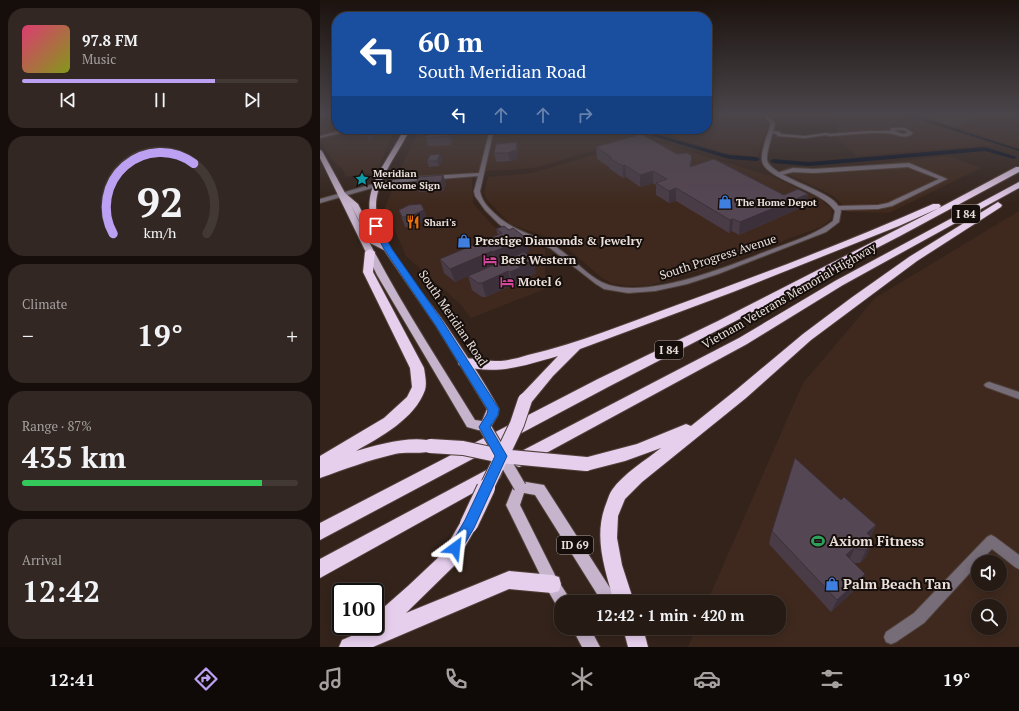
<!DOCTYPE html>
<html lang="en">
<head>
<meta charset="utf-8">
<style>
  :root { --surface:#261a14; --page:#322722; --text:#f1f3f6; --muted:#a4a1a0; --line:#423834; --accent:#bca0f2 }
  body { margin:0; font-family:"PT Serif",serif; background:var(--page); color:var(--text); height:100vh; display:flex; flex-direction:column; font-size:15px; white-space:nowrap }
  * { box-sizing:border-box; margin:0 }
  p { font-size:13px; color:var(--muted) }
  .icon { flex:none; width:22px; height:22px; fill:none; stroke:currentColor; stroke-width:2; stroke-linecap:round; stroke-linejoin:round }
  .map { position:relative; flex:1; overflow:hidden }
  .panel { display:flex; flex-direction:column; gap:8px; padding:8px; background:#150e0b; width:320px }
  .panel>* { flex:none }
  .hud { position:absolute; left:12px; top:12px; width:380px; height:122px; border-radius:16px; box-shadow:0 2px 10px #0003,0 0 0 1px var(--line); background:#1a4fa0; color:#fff; overflow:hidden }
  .controls { position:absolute; left:651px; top:555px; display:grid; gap:8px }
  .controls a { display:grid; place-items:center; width:36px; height:36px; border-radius:50%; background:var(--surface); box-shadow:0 2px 10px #0003,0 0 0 1px var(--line); font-size:20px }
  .speed { position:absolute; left:12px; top:583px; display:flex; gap:8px; font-size:20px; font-weight:700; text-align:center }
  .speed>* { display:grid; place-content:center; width:52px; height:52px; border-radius:50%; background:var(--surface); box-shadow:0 2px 10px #0003,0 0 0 1px var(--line); line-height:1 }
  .speed .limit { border:2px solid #111; border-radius:6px; background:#fff; color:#111 }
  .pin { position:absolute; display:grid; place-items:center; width:34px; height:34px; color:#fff; margin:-17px; border-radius:8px; box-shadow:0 2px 6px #0006 }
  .me { position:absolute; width:44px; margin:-22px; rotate:30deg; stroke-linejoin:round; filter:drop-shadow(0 0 3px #0008) }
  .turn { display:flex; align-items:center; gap:14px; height:84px; padding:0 20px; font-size:18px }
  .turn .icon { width:52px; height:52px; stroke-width:2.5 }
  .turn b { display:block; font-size:28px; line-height:34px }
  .lanes { display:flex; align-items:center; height:38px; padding:0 20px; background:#0003; justify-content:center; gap:20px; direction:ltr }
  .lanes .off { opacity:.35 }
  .big { font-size:30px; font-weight:700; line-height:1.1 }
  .panel .widget { flex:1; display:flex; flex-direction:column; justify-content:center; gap:6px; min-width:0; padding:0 14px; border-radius:16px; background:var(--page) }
  .panel .dial { align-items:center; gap:0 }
  .dial svg { height:104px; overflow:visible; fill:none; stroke:var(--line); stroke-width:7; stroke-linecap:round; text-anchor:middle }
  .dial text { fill:var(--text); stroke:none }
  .song { display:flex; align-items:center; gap:12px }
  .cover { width:48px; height:48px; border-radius:6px; background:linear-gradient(135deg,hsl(340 70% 55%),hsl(70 70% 35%)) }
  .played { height:4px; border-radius:2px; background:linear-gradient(90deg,var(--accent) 70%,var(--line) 70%) }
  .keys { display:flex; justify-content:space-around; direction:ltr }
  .heat { display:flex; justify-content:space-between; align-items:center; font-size:22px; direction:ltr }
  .charge { height:6px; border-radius:3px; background:linear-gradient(90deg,#34c759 87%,var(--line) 0) }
  .trip { position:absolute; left:234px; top:595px; width:232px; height:40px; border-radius:16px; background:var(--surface); box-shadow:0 2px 10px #0003,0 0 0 1px var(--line); font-weight:700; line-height:40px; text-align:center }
  .menu { display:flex; height:64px; justify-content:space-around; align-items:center; background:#0f0a08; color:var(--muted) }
  .menu .icon { width:28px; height:28px }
  .menu .active { color:var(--accent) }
  .menu b { font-size:18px; color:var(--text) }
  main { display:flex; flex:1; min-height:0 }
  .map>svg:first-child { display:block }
</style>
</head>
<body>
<main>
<section class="panel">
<div class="widget">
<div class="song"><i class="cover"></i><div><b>97.8 FM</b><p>Music</p></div></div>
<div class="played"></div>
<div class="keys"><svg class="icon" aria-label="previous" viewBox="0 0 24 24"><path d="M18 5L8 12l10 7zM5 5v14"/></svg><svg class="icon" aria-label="pause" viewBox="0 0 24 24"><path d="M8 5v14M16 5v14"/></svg><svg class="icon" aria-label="next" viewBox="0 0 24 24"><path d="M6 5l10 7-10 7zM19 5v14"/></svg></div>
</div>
<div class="widget dial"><svg viewBox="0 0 100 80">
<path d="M14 69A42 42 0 1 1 86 69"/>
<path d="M14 69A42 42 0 0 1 76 15" stroke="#bca0f2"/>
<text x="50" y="56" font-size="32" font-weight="700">92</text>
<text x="50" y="72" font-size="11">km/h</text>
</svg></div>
<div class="widget"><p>Climate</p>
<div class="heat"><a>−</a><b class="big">19°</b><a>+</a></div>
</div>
<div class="widget"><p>Range · 87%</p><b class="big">435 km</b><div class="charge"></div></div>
<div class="widget"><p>Arrival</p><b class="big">12:42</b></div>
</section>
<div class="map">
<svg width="699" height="647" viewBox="0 0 699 647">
  <rect width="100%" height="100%" fill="#33231b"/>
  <g fill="#3f291e" fill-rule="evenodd">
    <polygon points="0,114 17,114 17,129 77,129 69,142 57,172 26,177 22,168 12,160 0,140"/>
    <polygon points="387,114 437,114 444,116 449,125 437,157 403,153 337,131 215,168 152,172 153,203 173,226 187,235 216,244 225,249 225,289 151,318 140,304 86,256 65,208 86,156 101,129 387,129"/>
    <polygon points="509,114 581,114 675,145 537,156 515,137 520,125"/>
    <polygon points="595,114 699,114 699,148 698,148"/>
    <polygon points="328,139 451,176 498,198 512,209 511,219 501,227 394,266 331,285 311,286 293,284 282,278 246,247 232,239 190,224 167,200 164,193 168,177 212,173"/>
    <polygon points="629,156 661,168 569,213 527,212 521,203 512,195 459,170 469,167 492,170"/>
    <path d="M699 211V647H368L376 628H459V602H387L483 383 555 298ZM658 562H680V584H658ZM658 606H680V628H658Z"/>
  </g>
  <polygon fill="#3e402d" points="595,114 666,114 634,127"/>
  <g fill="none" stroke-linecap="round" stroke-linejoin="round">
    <polyline stroke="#020e22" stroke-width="1.5" points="586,114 699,150"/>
    <g fill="#020e22" fill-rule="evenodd">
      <polygon points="310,129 317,129 409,155 437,157 440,159 437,161 409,159"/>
      <polygon points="665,147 697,157 694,159 665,151 489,166 453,163 450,161 453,159 489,162"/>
    </g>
    <g stroke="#50413a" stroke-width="2">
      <g id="minor">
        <path d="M571 128H585L593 133C587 139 580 136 573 134 555 131 528 135 509 136L506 135 485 138 458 136 456 134 449 132 451 131 460 132V134L485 136 506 133 509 134 548 131H570ZM575 130H584L588 133 582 134 575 131Z"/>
        <polygon points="589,163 627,179 572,206 558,209 517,210 514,208 517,206 558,205 568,203 619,179 588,167 494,173 473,172 457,176 454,174 473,168 494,169"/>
        <polygon points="57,183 60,185 59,186 0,203 0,199"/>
        <polygon points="669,382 699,392 699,399 666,387 664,385 666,383"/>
        <polygon points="671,535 675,537 699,555 699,569 695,567 672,549 659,562 658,562 658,564 604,623 576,642 571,644 566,642 564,637 566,632 594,613 667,537"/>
      </g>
    </g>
    <g stroke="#50413a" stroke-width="2">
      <g id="tertiary">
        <path d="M440 114C448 114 451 118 455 124 453 132 446 153 447 160 449 175 504 189 516 203 518 205 520 209 521 211L519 222 506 232 398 274 367 284 335 291 308 293 284 289 276 284 230 248 190 232 179 224 165 210 155 196 154 191 158 176 93 181 57 187 54 185 57 183 93 177 159 173 170 129H174L160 191C161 198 165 204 170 209 189 229 204 231 227 242 250 252 266 278 289 285 332 298 409 266 450 250 471 242 495 235 513 221L515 211C503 190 443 179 442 160 441 152 448 132 451 124L446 118Z"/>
        <polygon points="28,129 36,129 0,138 0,136"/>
      </g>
    </g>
    <g stroke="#50413a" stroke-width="2">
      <g id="primary">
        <path d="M84 129H90C79 153 56 179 56 206 56 242 103 292 124 322 143 350 163 379 179 409L178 415 169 430 165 432 147 427 57 275 0 158V150L2 151 25 193 38 204 57 241 59 242C34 193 63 171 84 129ZM31 205 50 243 64 250 116 326 167 409 162 421 155 420C112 350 66 281 31 205Z"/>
        <polygon points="200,481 224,485 299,602 282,602 215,495 204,493 200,505 237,579 252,602 241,602 241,609 238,608 227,589 186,505 195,483"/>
        <polygon points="252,628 270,628 280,647 262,647"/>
      </g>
    </g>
    <g stroke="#50413a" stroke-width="2">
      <g id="motorway">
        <path d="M696 167H699V172L580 236 288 387 0 540V523L278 379 398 321 619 208 579 226 413 292 260 349 233 376 210 404 205 405 200 404 198 400 200 396 238 356C203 366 176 376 139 365L138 362 139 359C149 356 169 362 181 361 190 360 199 358 208 355 259 343 308 323 357 305 443 274 529 241 613 204H619L621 206 619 208Z"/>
        <polygon points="699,182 699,188 523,285 427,344 204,465 199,467 194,465 191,460 194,455 419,338 515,281"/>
        <path d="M678 202 682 205 681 207 597 261 491 340 426 398 322 482 305 499 298 516 297 538 302 565 314 602H294C285 569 273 537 286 504 288 499 289 494 292 490 303 474 326 460 341 448L305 461 266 471 260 469 258 464 260 459 317 444 366 424 371 426 416 390 483 334 531 298 589 257Z"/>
        <path d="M50 249 55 252 53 272 104 368C105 375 107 383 105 390 95 419 60 437 36 451 57 445 94 434 115 442L118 446 115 450C102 455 88 451 75 454 49 460 25 469 0 478V456L64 418 87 397 92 387 90 368 43 272 45 252Z"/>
        <polygon points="174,466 180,468 182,473 180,478 0,578 0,559"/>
        <polygon points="149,516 155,518 158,524 134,566 86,613 189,571 232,575 239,577 241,584 239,591 232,593 189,589 53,647 19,647 22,640 36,634 41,626 55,626 55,615 88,586 122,554 143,518"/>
        <polygon points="303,628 323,628 328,647 308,647"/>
      </g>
    </g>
    <use href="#minor" fill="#766d79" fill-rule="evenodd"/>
    <use href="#tertiary" fill="#766d79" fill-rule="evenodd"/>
    <use href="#primary" fill="#c6b3cc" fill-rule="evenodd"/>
    <use href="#motorway" fill="#e6ceed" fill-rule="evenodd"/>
    <g stroke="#50413a" stroke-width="14" stroke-linecap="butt">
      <polyline id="primary-bridge" points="165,427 200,487"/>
    </g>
    <g stroke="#50413a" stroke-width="16" stroke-linecap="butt">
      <g id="motorway-bridge-far1">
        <polyline points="110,446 143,448 181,456 266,464"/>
        <polyline points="166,489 197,424 205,400"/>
      </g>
    </g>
    <g stroke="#50413a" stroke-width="20" stroke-linecap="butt">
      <polyline id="motorway-bridge" points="149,524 166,488"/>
    </g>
    <use href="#primary-bridge" stroke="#c6b3cc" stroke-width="12"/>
    <use href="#motorway-bridge-far1" stroke="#e6ceed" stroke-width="14"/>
    <use href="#motorway-bridge" stroke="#e6ceed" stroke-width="18"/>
  </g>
  <g fill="#493c47">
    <polygon points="40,129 58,129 51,141 41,131"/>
    <polygon points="110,129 131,129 134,138 131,145 108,146 106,138"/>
    <polygon points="197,142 198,151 197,159 190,161 176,162 174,153"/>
    <polygon points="276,147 372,166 464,195 488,194 485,206 419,235 412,231 409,233 356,201 349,203 336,195 336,185 333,183 320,187 306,177 303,178 290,169 289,167 277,159"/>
    <polygon points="120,154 122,160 119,166 109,167 107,161"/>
    <polygon points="123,175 126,184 123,191 99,192 96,183"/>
    <polygon points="79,210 104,210 107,219 92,227 85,227"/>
    <polygon points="176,229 189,230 206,238 209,251 205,253 216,273 203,280 203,282 193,286 192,285 166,297 162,297 152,290 148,276 176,264 175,264 135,282 124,273 120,259 178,235"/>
    <polygon points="556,525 551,536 552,544 546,557 540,563 533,563 538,587 511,612 449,544 452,531"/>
  </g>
  <g fill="#3c313a">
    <polygon points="53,129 58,129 51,141 49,135"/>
    <polygon points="127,129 131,129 134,138 131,145"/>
    <polygon points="197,142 198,151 197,159 190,161 188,153"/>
    <polygon points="120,154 122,160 119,166 117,161"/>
    <polygon points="372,156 372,167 370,167"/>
    <polygon points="305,165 306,177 303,178 303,166"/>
    <polygon points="333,171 333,183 320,187 320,175"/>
    <polygon points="123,175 126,184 123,191 121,182"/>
    <polygon points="356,188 356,201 349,203 349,191"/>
    <polygon points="488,194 485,206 419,235 420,222"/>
    <polygon points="104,210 107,219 92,227 88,217"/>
    <polygon points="413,219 412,231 409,233 410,220"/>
    <polygon points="206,238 209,251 177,265 173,252"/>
    <polygon points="172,251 175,264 135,282 130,269"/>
    <polygon points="214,260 216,273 203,280 203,282 193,286 190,272 199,266"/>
    <polygon points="188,271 192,285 166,297 162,283"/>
    <polygon points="556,525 550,539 547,533"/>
    <polygon points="552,544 546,557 540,563 546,550"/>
    <polygon points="535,547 529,560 526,555"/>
    <polygon points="545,574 538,587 511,612 517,600"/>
  </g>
  <g fill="#554653" stroke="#3c313a">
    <polygon points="42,129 53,129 49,135"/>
    <polygon points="110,129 127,129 131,130 129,136 106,138"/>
    <polygon points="321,134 357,154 367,153 372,156 370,167 394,159 464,195 478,189 488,194 420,222 413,219 410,220 356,188 349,191 336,183 347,179 333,171 320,175 305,165 303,166 289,158 291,157 276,147"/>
    <polygon points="197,142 196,150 188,153 174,153 176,144"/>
    <polygon points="120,154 117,161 107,161 110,155"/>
    <polygon points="123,175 121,182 96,183 99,177"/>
    <polygon points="101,204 104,210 88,217 82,217 79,210 89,205"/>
    <polygon points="184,226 189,230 193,228 206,238 173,252 172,251 130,269 120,259 182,233 176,229"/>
    <polygon points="204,252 214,260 199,266 200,268 190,272 188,271 162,283 158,283 148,276"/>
    <polygon points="475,458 521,500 524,497 556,525 547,533 551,537 552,544 546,550 538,549 535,547 526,555 545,574 517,600 452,531"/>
  </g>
  <linearGradient id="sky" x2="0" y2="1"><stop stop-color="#1c130f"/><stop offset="0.56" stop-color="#4a454a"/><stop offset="1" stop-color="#4a454a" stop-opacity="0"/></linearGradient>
  <rect width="699" height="204" fill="url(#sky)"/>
  <polygon fill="#1a73e8" stroke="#114b97" points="56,224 59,226 72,249 123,322 179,409 178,415 170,427 187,456 154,528 140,552 135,554 131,552 129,548 145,520 175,456 159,427 167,414 168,410 116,326 64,249 52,226"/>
  <defs>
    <g id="sight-bare" transform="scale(1.08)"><path d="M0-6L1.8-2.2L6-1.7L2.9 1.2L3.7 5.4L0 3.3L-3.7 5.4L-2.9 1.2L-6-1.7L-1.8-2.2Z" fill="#0f9aa8" stroke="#150e0b" stroke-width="2.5" paint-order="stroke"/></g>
    <g id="shop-bare" transform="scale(1.08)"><path d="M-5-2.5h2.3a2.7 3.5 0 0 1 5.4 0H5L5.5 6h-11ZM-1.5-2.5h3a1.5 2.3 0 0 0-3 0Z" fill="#3f7fe0" stroke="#150e0b" stroke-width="2.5" paint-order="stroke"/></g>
    <g id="restaurant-bare" transform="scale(1.08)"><path d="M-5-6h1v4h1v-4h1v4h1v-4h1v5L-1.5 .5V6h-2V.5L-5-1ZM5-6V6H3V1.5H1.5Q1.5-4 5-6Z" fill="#e8710a" stroke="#150e0b" stroke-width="2.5" paint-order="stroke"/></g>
    <g id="hotel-bare" transform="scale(1.08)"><path d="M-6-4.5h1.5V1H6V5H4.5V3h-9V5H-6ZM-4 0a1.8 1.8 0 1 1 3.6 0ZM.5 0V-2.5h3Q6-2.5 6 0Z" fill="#d1479c" stroke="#150e0b" stroke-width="2.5" paint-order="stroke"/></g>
    <g id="stadium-bare" transform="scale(1.08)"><path d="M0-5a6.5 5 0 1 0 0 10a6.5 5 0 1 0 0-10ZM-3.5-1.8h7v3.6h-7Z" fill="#2e9e5b" stroke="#150e0b" stroke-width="2.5" paint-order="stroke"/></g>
  </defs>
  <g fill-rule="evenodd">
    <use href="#sight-bare" x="42" y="179"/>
    <use href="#shop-bare" x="405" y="202"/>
    <use href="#restaurant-bare" x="93" y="222"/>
    <use href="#shop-bare" x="144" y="241"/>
    <use href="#hotel-bare" x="170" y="260"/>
    <use href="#hotel-bare" x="187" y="282"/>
    <use href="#stadium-bare" x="498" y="541"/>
    <use href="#shop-bare" x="512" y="584"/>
  </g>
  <g text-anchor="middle" stroke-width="4" stroke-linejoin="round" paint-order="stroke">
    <g font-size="10" font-weight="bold" fill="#ebe0db" stroke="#150e0b" text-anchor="start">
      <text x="53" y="177">Meridian<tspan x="53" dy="12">Welcome Sign</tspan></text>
      <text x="416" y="206">The Home Depot</text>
      <text x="104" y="226">Shari's</text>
    </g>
    <g fill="#150e0b" stroke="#aba19d" stroke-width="1">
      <rect x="632" y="205" width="28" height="18" rx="3"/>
      <rect x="335" y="341" width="28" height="18" rx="3"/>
      <rect x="237" y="536" width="36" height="18" rx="3"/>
    </g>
    <g font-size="11" font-weight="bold" fill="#ebe0db">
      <text x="646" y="218">I 84</text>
      <text x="349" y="354">I 84</text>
      <text x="255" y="549">ID 69</text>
    </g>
    <g font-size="12" font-weight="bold" fill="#ebe0db" stroke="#150e0b" text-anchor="start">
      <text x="155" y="245">Prestige Diamonds &amp; Jewelry</text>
      <text x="181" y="264">Best Western</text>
      <text x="198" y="286">Motel 6</text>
    </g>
    <g font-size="12" fill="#ebe0db" stroke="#150e0b">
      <text transform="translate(398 257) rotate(-18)" y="4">South Progress Avenue</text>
      <text transform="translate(469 296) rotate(-30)" y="4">Vietnam Veterans Memorial Highway</text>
      <text transform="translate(133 318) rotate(56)" y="4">South Meridian Road</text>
    </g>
    <g font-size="14" font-weight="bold" fill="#ebe0db" stroke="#150e0b" text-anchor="start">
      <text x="509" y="546">Axiom Fitness</text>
      <text x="523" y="589">Palm Beach Tan</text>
    </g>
  </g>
</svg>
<div class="controls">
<a><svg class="icon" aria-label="sound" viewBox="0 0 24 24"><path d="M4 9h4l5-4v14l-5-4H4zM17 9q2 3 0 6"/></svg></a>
<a><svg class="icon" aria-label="search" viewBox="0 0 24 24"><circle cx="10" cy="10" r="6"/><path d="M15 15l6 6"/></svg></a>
</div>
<div class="speed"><div class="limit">100</div></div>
<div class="pin" style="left:56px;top:226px;background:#d93025"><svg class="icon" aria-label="arrive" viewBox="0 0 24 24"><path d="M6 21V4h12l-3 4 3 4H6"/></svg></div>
<svg class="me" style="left:135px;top:548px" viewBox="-20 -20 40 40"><path d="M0-17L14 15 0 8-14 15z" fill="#1a73e8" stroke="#fff" stroke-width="4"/></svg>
<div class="trip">12:42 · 1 min · 420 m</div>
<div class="hud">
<div class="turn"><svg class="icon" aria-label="left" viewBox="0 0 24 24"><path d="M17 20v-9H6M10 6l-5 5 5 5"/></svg><div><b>60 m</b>South Meridian Road</div></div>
<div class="lanes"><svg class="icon" aria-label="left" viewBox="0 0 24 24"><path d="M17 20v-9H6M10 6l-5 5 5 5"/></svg><svg class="icon off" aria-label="ahead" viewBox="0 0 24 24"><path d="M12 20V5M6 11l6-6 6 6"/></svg><svg class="icon off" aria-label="ahead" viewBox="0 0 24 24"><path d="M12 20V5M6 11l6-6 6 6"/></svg><svg class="icon off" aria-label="right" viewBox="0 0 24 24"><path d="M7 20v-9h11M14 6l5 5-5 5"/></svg></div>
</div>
</div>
</main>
<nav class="menu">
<b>12:41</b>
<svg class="icon active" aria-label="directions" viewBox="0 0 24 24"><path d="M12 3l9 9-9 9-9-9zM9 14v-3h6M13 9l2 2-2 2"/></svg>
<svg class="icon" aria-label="music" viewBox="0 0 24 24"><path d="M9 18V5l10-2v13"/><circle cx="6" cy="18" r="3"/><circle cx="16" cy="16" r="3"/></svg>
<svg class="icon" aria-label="phone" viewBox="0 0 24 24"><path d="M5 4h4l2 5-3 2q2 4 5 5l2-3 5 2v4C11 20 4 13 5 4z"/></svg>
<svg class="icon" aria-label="climate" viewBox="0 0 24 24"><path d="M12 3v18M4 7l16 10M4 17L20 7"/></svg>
<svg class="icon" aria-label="car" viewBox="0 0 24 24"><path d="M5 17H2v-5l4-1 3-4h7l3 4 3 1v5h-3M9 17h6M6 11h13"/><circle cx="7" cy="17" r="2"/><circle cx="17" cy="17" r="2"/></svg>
<svg class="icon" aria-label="filters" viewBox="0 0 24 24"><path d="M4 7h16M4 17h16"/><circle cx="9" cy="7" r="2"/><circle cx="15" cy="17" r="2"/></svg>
<b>19°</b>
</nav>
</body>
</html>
